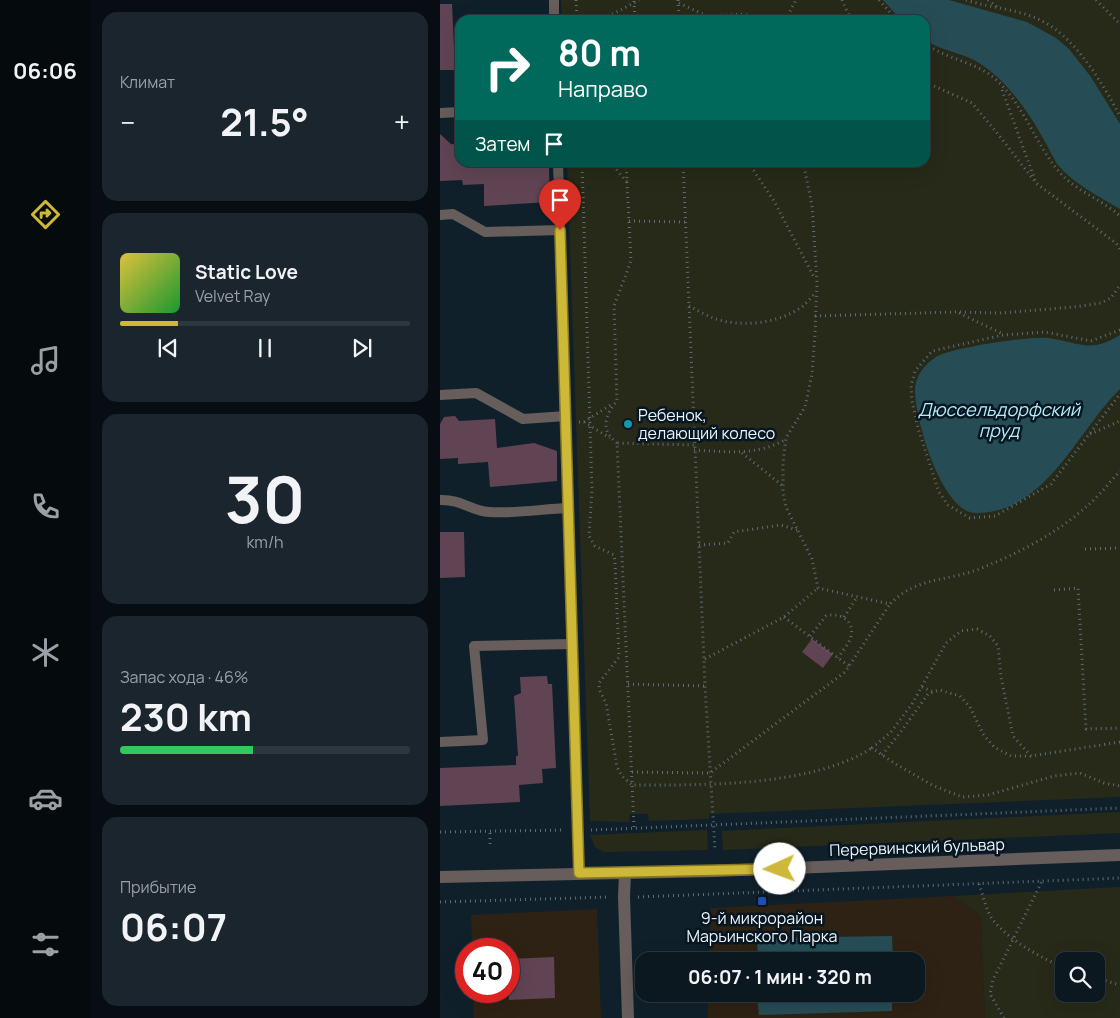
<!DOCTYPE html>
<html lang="ru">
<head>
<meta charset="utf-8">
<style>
  :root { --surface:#0c1820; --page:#1a252d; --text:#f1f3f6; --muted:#9aa0a5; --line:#2c373e; --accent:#ceb837 }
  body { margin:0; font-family:Manrope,sans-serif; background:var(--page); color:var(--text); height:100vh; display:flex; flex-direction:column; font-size:19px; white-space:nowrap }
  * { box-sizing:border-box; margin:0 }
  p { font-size:16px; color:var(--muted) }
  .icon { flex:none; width:28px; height:28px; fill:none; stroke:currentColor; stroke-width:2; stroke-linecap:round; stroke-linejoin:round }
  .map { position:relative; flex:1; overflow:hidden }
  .sheet { display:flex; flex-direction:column; gap:12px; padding:12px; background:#070d12; width:350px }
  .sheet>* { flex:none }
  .guide { position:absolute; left:15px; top:15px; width:475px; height:152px; border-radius:15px; box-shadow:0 5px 20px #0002,0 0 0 1px var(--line); background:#00695c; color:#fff; overflow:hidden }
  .fabs { position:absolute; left:615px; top:952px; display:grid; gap:10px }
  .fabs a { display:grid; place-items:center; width:50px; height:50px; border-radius:10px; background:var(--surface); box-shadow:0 5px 20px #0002,0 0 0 1px var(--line); font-size:25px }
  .speed { position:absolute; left:15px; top:938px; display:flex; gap:10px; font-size:25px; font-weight:700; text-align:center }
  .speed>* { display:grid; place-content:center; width:65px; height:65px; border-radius:50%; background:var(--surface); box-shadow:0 5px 20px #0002,0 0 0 1px var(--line); line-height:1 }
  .speed .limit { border:8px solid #d22; background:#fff; color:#111 }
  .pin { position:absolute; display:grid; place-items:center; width:42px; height:42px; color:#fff; margin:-51px -21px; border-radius:50% 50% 50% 0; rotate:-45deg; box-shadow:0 0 5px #0007 }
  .pin .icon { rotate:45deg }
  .me { position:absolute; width:55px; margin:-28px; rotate:268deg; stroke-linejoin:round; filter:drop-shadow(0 0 4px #0008) }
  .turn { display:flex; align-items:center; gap:18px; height:105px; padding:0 20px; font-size:22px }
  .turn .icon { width:65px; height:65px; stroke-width:2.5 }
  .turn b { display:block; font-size:35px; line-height:42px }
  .then { display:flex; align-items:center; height:48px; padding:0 20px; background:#0003; gap:10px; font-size:19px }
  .big { font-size:38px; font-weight:700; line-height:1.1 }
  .sheet .card { flex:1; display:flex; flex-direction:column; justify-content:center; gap:8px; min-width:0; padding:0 18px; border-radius:15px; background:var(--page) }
  .sheet .dial { align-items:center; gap:0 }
  .dial b { font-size:65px; line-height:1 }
  .song { display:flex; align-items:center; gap:15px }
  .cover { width:60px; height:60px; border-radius:8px; background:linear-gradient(135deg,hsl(50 70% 55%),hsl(130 70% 35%)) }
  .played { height:5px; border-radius:2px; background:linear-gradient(90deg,var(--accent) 20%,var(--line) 20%) }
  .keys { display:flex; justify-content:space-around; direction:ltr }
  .heat { display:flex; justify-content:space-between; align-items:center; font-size:28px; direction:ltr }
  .charge { height:8px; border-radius:4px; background:linear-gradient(90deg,#34c759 46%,var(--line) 0) }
  .trip { position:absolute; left:195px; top:952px; width:290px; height:50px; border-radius:15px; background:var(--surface); box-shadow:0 5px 20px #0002,0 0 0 1px var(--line); font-weight:700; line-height:50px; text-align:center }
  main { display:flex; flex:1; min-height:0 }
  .tabs { display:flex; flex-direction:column; width:90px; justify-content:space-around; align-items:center; background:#050a0d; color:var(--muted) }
  .tabs .icon { width:35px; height:35px }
  .tabs .active { color:var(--accent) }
  .tabs b { font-size:22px; color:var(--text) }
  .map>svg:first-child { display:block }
</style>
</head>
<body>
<main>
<nav class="tabs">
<b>06:06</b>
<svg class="icon active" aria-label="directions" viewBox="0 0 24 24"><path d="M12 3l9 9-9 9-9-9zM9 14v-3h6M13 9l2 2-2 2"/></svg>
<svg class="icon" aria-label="music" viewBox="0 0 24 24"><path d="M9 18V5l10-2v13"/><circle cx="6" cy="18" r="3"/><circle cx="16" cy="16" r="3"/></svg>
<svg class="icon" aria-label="phone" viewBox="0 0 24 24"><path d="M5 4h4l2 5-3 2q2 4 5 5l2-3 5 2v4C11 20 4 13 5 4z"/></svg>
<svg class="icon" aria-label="climate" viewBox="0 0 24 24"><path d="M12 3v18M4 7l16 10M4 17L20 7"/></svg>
<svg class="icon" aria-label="car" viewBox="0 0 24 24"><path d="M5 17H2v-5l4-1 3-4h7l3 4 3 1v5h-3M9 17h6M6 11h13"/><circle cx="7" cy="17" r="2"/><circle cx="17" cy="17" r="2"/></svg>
<svg class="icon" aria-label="filters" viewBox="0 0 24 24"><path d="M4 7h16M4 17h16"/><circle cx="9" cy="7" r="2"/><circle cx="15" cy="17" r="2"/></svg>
</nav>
<section class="sheet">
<div class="card"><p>Климат</p>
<div class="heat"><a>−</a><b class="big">21.5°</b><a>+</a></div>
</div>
<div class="card">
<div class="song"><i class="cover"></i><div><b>Static Love</b><p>Velvet Ray</p></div></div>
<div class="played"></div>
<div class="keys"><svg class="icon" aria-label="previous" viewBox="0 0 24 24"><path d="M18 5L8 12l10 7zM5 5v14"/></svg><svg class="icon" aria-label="pause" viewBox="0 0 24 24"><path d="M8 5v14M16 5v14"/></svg><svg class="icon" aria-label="next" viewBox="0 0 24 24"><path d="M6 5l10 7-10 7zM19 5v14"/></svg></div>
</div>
<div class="card dial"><b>30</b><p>km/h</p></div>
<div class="card"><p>Запас хода · 46%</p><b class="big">230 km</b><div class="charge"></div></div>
<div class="card"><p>Прибытие</p><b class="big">06:07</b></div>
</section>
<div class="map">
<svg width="680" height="1018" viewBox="0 0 680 1018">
  <rect width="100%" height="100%" fill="#10202b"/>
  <g fill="#2e2214">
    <polygon points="513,896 541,916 545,1018 268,1018 268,994 476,994 476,961 269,961 271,908"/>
    <polygon points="157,909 161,1018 34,1018 33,991 69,991 69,949 32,949 31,915"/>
  </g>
  <g fill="#272a18" fill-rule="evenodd">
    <polygon points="121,0 680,0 680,797 269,814 269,819 209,821 208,814 190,814 189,822 150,821 127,163 485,162 485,20 122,20"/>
    <polygon points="680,812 680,833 283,850 282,831"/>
    <polygon points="267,830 268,850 164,852 155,847 150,835"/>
    <path d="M680 887V1018H545L541 916 513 896ZM624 961H656V994H624Z"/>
  </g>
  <g fill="#264d56">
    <path d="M443 0H509L587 22 616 38 629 49 651 77 680 124V209C658 196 634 184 617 164 597 126 573 82 534 60 518 52 500 50 485 40V20H461Z"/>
    <path d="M680 335V389C637 431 606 513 536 513 502 513 475 419 475 391 475 376 484 365 496 357 510 348 590 336 608 338 639 342 649 354 680 335Z"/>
    <polygon points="452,936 453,961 318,961 317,938"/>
    <polygon points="317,994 452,994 452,1011 319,1015"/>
  </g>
  <g fill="#614454">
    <polygon points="0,4 12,4 15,70 0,70"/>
    <polygon points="0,134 11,144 20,145 20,162 88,163 96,168 109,168 110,202 44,206 44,184 23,185 22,180 0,181"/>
    <polygon points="15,416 19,421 55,419 57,448 94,443 117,451 117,481 50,487 48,462 18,464 18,458 0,459 0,424 4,417"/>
    <polygon points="0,532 24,532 25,577 0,578"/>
    <polygon points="372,639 393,654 383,668 362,652"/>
    <polygon points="107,676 108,684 112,684 116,768 102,769 103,783 79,785 80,802 0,806 0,768 76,765 76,756 78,756 74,696 81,693 80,677"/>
    <polygon points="114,957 115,998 69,1000 69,959"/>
  </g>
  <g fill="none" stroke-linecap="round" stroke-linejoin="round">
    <g stroke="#5f6d76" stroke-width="3" stroke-dasharray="1 4" stroke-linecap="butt">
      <polyline points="136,0 137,20"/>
      <polyline points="238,0 239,20"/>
      <polyline points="402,0 411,20"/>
      <polyline points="439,0 457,20"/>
      <path d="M526 0C550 8 578 9 600 20 636 37 662 83 680 116"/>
      <polyline points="548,0 560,9"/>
      <polyline points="656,0 680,24"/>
      <polyline points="194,1 195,20"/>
      <polyline points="239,3 267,16 305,14 318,20"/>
      <polyline points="153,20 173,14 199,0"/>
      <polyline points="345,20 356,0"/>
      <path d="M485 43C505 59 533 61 553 77 584 103 595 145 621 174 637 191 662 200 680 216"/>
      <polyline points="485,82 532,103 558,134 596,183 676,243 680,249"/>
      <polyline points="562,90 595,180"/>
      <path d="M142 162 152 489 149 536 155 546 174 555 175 561 179 657 159 683V689L166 703 177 767 182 776 192 785C264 785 371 787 432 748"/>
      <polyline points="170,162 187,182"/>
      <polyline points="243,162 265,686 275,849"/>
      <polyline points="308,162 334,201 375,279"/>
      <path d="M363 162 372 205 377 282 375 334 372 374 365 407 346 438 343 462V493L346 507 372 559 378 588 450 604C478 575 511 582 544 567 579 553 617 533 646 507 658 497 669 483 680 471"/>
      <polyline points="189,221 245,222"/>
      <path d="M249 306C257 310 265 315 273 318 300 328 339 324 363 306 367 302 372 297 376 292"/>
      <polyline points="519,313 563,334"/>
      <polyline points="375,316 516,312 561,313 634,307 661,303 671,298 680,285"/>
      <polyline points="680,330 651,341 605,332 563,335 492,351 475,371 471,386 472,401 478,428 499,492 508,505 530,518 555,516 611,484 680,394"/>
      <polyline points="139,422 144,422 172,404"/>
      <polyline points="144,422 170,438"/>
      <polyline points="650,434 680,421"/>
      <path d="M177 443C160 431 165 414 177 401L174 306 191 261 186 162"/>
      <path d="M254 450C285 452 319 456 346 439"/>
      <polyline points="302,453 343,486"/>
      <polyline points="259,545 288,543 294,532 341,525 357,530"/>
      <polyline points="645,549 680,548"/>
      <polyline points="614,590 638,588 646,729 680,728"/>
      <polyline points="344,617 410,667"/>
      <polyline points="404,617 417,597"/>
      <path d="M370 636 386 616C399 612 415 620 411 637 409 644 402 651 398 658"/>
      <polyline points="265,659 344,617 378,588"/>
      <polyline points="188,684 265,686"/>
      <polyline points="482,687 493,692"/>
      <polyline points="680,742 591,756 573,736 561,677 558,646 550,636 537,629 521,631 506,643 472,704 451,732 432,748 454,763 492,785 522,797 548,795 614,776 640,773 664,783 680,786"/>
      <polyline points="442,755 460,733 488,694 499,690 520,696 530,707 543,734 554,747 571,756 590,756"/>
      <polyline points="192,772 270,773 405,672 450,604"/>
      <polyline points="194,827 177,443 254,445"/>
      <polyline points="151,830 680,808"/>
      <polyline points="0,832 125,830"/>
      <polyline points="50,844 50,831"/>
      <path d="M539 884C543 895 546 911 553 920 571 942 599 956 624 968"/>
      <polyline points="198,897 680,878"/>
      <polyline points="0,902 170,897"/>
      <polyline points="656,978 680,985"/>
      <polyline points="564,1018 550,994 553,980 602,881"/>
    </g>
    <g stroke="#675d5b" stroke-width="10">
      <polyline points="114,0 114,20"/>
      <polyline points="0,113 20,112"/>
      <polyline points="118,162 139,873"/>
      <polyline points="0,215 13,214 45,232 120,230"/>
      <polyline points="0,395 36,393 83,419 126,416"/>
      <path d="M0 500C21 499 31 511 49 512 74 514 102 509 128 508"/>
      <polyline points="0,742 43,740 34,646 132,644"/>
    </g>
    <polyline stroke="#675d5b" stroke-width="12" points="185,873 184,897 188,1018"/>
    <polyline stroke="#675d5b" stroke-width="12" points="0,877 275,871 680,855"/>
  </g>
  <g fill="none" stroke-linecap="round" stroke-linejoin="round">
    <g stroke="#867824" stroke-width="12">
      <polyline id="route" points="120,230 139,873 340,869"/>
    </g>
    <use href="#route" stroke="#ceb837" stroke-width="9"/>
  </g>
  <circle fill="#0f9aa8" stroke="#071621" stroke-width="2" cx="188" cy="424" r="5"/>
  <rect fill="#1a4fb4" stroke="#071621" stroke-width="2" x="317" y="896" width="10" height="10" rx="2.5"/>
  <g text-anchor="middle" stroke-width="5" stroke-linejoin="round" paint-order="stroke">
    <g font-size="16" fill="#eaf4fc" stroke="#071621" text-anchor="start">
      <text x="198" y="421">Ребенок,<tspan x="198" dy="18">делающий колесо</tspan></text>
      <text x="322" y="924" text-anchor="middle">9-й микрорайон<tspan x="322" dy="18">Марьинского Парка</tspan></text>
    </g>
    <g font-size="16" fill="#eaf4fc" stroke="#071621">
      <text transform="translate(477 847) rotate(-2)" y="6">Перервинский бульвар</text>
    </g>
    <g font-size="18" font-style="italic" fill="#b3edfa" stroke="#071621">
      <text x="559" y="416">Дюссельдорфский<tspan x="559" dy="21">пруд</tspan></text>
    </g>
  </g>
</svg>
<div class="fabs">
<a><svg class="icon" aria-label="search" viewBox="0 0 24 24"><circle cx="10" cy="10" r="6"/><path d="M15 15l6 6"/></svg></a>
</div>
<div class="speed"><div class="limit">40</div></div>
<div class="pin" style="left:120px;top:230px;background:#d93025"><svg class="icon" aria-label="arrive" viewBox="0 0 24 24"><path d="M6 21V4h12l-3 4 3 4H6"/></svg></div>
<svg class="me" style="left:340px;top:869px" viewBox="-20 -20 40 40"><circle r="19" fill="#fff"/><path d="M0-13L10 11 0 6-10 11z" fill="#ceb837"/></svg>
<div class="trip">06:07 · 1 мин · 320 m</div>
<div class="guide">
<div class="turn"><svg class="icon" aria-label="right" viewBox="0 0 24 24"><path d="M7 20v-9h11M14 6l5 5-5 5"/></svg><div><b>80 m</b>Направо</div></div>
<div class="then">Затем<svg class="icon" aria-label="arrive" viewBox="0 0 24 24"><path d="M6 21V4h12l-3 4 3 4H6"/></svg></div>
</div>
</div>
</main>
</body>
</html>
